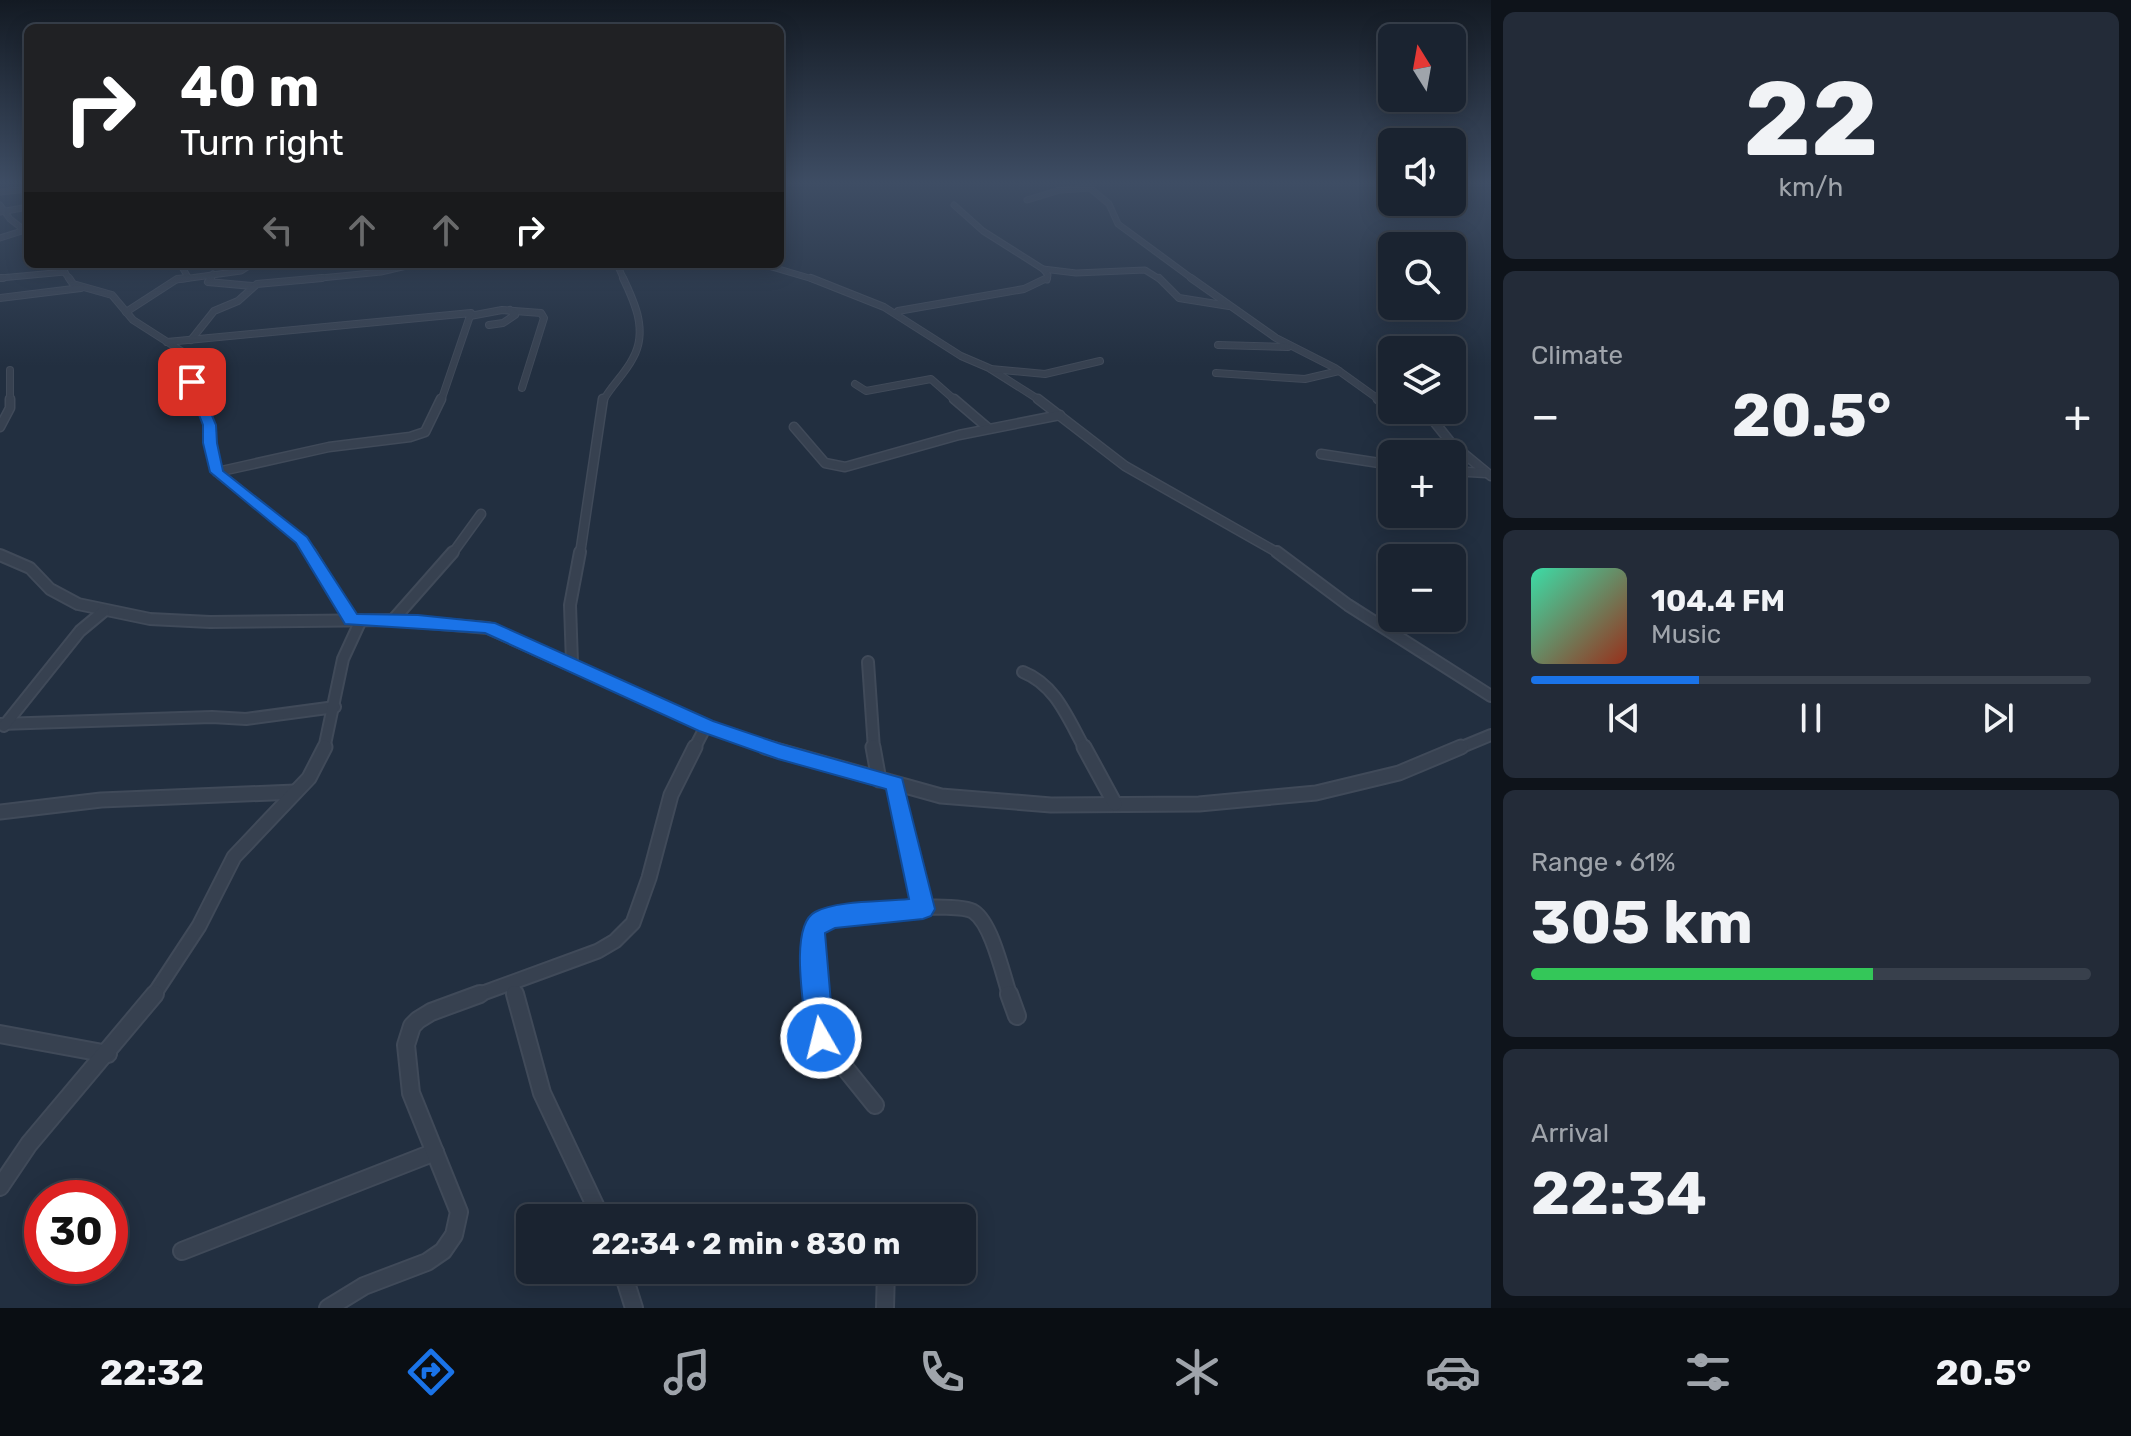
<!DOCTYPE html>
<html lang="en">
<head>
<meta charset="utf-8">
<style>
  :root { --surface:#1a2330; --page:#232b38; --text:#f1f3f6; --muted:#9fa4ab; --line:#38404c; --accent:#1a73e8 }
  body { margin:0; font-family:Rubik,sans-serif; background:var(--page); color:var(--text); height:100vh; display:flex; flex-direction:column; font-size:30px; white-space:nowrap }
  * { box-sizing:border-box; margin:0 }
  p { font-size:26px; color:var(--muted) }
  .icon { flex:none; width:44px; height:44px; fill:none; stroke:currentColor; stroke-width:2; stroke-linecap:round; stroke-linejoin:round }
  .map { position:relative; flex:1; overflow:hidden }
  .panel { display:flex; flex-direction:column; gap:12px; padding:12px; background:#0e131a; width:640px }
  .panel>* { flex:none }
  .hud { position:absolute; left:24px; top:24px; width:760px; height:244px; border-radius:12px; box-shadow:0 4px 20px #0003,0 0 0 2px var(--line); background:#202124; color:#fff; overflow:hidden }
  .needle { width:52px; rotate:349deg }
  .tools { position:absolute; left:1378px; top:24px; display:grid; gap:16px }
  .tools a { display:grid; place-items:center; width:88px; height:88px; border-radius:12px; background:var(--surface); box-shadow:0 4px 20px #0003,0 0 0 2px var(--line); font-size:40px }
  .speed { position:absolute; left:24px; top:1180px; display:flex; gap:16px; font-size:40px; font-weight:700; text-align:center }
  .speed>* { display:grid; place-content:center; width:104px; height:104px; border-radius:50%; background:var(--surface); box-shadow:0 4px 20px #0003,0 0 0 2px var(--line); line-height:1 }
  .speed .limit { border:12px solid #d22; background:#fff; color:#111 }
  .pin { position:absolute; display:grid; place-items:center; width:68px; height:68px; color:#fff; margin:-34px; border-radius:16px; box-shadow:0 4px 12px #0006 }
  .me { position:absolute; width:88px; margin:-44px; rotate:352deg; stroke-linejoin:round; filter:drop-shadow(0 0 6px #0008) }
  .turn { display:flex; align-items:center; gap:28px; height:168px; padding:0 24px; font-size:36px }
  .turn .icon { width:104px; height:104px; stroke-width:2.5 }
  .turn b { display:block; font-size:56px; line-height:68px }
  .lanes { display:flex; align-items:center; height:76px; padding:0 24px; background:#0003; justify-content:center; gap:40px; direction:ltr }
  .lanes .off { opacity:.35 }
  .big { font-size:60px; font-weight:700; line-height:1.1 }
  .panel .card { flex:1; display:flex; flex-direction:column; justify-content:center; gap:12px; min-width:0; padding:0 28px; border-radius:12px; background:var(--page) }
  .panel .dial { align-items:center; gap:0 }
  .dial b { font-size:104px; line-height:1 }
  .song { display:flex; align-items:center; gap:24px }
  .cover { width:96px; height:96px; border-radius:12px; background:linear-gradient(135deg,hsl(160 70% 55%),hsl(10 70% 35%)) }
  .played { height:8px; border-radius:4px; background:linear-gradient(90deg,var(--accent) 30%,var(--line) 30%) }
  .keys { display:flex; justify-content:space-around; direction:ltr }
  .heat { display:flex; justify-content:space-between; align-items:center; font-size:44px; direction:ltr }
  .charge { height:12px; border-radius:6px; background:linear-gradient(90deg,#34c759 61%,var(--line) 0) }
  .trip { position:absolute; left:516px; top:1204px; width:460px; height:80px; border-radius:12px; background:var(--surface); box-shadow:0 4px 20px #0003,0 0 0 2px var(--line); font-weight:700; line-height:80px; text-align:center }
  .dock { display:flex; height:128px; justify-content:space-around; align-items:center; background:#0a0e13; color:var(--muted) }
  .dock .icon { width:56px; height:56px }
  .dock .active { color:var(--accent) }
  .dock b { font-size:36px; color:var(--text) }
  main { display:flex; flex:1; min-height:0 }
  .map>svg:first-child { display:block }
</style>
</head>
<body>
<main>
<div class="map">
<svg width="1491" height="1308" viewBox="0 0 1491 1308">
  <rect width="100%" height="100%" fill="#222f40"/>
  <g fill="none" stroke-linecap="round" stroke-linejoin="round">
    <g stroke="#404a59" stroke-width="7">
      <g id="street-far5">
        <polyline points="1084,183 1109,204 1118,224 1194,280"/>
        <polyline points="0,192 28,189"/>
        <polyline points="1027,200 1060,190 1091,188"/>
        <polyline points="0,205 10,219 28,233"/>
        <polyline points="954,205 983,231 1043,269 1048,275 1047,280"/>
        <polyline points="0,212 28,207"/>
        <polyline points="0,238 25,230"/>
        <polyline points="59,264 70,280"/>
        <polyline points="180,264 188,277"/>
        <polyline points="617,264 624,280"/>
        <polyline points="762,264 816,280"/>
        <polyline points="1043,269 1076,273 1145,270 1161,280"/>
        <polyline points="0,278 65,272"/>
        <polyline points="176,280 241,271 252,264"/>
        <polyline points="209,280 213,274"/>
        <polyline points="301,280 381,272 415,264"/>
      </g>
    </g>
    <g stroke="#404a59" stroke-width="8">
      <g id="street-far4">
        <polyline points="0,278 3,278"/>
        <polyline points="69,278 73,284 112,295 133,320 183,352 199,401"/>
        <polyline points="211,278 208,282 252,286"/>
        <polyline points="811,278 884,307 961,356 989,368 1041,401"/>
        <polyline points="1159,278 1179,298 1229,306"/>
        <polyline points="1191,278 1276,338 1335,368 1381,401"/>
        <polyline points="0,298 81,288"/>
        <polyline points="126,312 177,279 187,278"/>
        <polyline points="898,315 898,311 1024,289 1047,278"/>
        <polyline points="470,316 502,310 541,313 544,318 522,388"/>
        <polyline points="489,325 503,323 515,315 510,310"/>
        <polyline points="191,340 214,311 238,301 257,284 322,278"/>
        <polyline points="167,342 471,313 441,401"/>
        <polyline points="1218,345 1288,347"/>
        <polyline points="991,369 1045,374 1100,361"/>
        <polyline points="10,370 10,401"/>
        <polyline points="1216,373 1305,379 1339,371"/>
        <polyline points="855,384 866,391 931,379 956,401"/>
        <path d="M603 401C611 386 625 374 633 358 648 331 635 303 623 278"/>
      </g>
    </g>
    <g stroke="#404a59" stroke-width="11">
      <g id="street-far3">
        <polyline points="198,399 210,425 210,443 217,472 302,540 311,554"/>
        <polyline points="954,399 988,428"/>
        <polyline points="1038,399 1125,466 1280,554"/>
        <polyline points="1378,399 1392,409"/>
        <polyline points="1394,410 1432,419 1452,444 1491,476"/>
        <polyline points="0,427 10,408 10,399"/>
        <polyline points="794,427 825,463 845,467 959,435 1060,415"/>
        <polyline points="1321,454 1392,465"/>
        <polyline points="1452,471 1486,473"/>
        <polyline points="217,472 329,447 410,437 425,432 441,399"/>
        <polyline points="452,554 481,514"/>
        <polyline points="580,554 603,399"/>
      </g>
    </g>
    <g stroke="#404a59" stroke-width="14">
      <g id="street-far2">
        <polyline points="310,552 351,620"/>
        <polyline points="1277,552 1348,605 1491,696"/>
        <polyline points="0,555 30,568 50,589 78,604 150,619 210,622 393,620 488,628 706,726 770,749"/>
        <polyline points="393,620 453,552"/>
        <polyline points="868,662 874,749"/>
        <polyline points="572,663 570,605 580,552"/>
        <path d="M1023 672C1056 685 1068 719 1085 749"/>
        <polyline points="0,724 212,717 246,719 335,707"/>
        <polyline points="4,726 80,631 104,611"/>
        <polyline points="324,749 343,659 361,620"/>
        <polyline points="694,749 706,726"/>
        <polyline points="1457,749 1491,735"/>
      </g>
    </g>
    <g stroke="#404a59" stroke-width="17">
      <g id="street-far1">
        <polyline points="765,747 941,796 1051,805 1199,804 1316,793 1399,773 1461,747"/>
        <polyline points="873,747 879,780"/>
        <polyline points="1084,747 1115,804"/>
        <polyline points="895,784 923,909"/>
        <polyline points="0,812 101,800 295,792"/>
        <polyline points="512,984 515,996"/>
        <polyline points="153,996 199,926 234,857 309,778 325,747"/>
        <polyline points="475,996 598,951 615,941 633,923 649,878 671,795 695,747"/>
        <path d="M817 996C815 978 805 946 814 929 815 926 819 921 822 920 840 911 959 901 974 912 992 924 1003 975 1010 996"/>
      </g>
    </g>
    <g stroke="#404a59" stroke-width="20">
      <g id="street">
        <polyline points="515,994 542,1093 601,1218"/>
        <polyline points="817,994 821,1038 875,1105"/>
        <polyline points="1009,994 1017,1016"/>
        <polyline points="0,1034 108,1054"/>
        <polyline points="0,1187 29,1144 155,994"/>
        <polyline points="182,1251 435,1152"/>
        <polyline points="622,1270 634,1308"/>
        <polyline points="328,1308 364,1286 427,1262 443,1251 454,1235 459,1212 411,1093 406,1045 412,1026 418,1020 431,1012 480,994"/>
        <polyline points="885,1308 886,1270"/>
      </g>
    </g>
    <use href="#street-far5" stroke="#374150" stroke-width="5"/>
    <use href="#street-far4" stroke="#374150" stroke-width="6"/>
    <use href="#street-far3" stroke="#374150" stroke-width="8"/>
    <use href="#street-far2" stroke="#374150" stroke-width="10"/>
    <use href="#street-far1" stroke="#374150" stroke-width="13"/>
    <use href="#street" stroke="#374150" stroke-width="16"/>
  </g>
  <linearGradient id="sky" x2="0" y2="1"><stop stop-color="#131a23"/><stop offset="0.5" stop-color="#3e4d64"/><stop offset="1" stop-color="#3e4d64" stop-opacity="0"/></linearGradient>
  <rect width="1491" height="366" fill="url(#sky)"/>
  <path fill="#1a73e8" stroke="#114b97" stroke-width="2" d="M192 379 198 382 216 425 217 443 223 471 307 537 357 614 418 615 495 623 713 721 781 744 902 778 935 909 931 916 923 919 835 928 825 933 834 1038 830 1048 821 1052 811 1048 807 1038C805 1011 788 926 815 912 837 900 883 902 909 899L886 789 778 759 699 731 485 633 345 624 296 543 210 472 203 443V425L186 382Z"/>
</svg>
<div class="tools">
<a><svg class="needle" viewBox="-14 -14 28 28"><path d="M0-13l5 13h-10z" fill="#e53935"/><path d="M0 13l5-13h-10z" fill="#9fa4ab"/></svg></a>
<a><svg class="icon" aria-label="sound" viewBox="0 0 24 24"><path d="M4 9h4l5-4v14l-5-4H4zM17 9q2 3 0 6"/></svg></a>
<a><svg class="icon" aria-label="search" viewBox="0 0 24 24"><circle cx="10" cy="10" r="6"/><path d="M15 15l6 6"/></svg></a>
<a><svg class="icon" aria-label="layers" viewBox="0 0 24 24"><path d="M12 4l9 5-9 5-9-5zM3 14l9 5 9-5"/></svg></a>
<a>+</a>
<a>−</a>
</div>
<div class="speed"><div class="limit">30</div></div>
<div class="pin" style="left:192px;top:382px;background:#d93025"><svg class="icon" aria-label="arrive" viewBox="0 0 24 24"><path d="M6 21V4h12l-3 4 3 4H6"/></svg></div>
<svg class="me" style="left:821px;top:1038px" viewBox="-20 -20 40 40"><circle r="17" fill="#1a73e8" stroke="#fff" stroke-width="3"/><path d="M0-11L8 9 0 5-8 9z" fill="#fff"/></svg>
<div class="trip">22:34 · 2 min · 830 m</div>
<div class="hud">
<div class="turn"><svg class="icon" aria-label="right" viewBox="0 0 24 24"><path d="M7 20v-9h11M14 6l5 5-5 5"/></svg><div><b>40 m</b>Turn right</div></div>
<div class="lanes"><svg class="icon off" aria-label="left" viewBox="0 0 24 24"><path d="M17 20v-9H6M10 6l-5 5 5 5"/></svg><svg class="icon off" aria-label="ahead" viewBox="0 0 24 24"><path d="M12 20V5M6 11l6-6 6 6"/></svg><svg class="icon off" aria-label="ahead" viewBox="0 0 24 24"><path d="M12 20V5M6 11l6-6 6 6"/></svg><svg class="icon" aria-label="right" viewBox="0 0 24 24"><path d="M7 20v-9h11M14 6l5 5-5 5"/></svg></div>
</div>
</div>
<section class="panel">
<div class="card dial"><b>22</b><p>km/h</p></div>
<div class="card"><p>Climate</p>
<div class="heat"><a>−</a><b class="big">20.5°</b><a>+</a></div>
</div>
<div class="card">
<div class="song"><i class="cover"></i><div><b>104.4 FM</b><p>Music</p></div></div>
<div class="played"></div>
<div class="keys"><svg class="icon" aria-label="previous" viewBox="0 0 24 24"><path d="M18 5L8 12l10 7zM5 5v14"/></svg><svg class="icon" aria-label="pause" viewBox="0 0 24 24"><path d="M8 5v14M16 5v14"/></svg><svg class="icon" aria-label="next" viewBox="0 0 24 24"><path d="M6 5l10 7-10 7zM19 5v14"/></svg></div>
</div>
<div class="card"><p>Range · 61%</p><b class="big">305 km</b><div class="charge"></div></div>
<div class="card"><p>Arrival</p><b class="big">22:34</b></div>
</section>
</main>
<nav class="dock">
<b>22:32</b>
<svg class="icon active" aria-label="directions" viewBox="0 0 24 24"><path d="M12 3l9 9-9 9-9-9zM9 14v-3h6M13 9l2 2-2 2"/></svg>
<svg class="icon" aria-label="music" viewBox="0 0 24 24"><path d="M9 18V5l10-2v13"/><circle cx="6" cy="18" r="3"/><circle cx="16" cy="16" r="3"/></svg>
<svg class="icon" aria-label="phone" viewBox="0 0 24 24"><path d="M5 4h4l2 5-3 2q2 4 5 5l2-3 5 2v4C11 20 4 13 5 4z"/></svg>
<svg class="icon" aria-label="climate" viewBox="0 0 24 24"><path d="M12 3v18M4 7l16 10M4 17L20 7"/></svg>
<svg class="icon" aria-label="car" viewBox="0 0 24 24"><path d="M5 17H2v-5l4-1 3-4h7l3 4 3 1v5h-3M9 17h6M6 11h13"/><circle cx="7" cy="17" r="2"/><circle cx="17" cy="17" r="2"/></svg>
<svg class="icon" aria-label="filters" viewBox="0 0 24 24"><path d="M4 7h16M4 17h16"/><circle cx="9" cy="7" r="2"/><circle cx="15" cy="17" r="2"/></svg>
<b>20.5°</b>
</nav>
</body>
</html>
